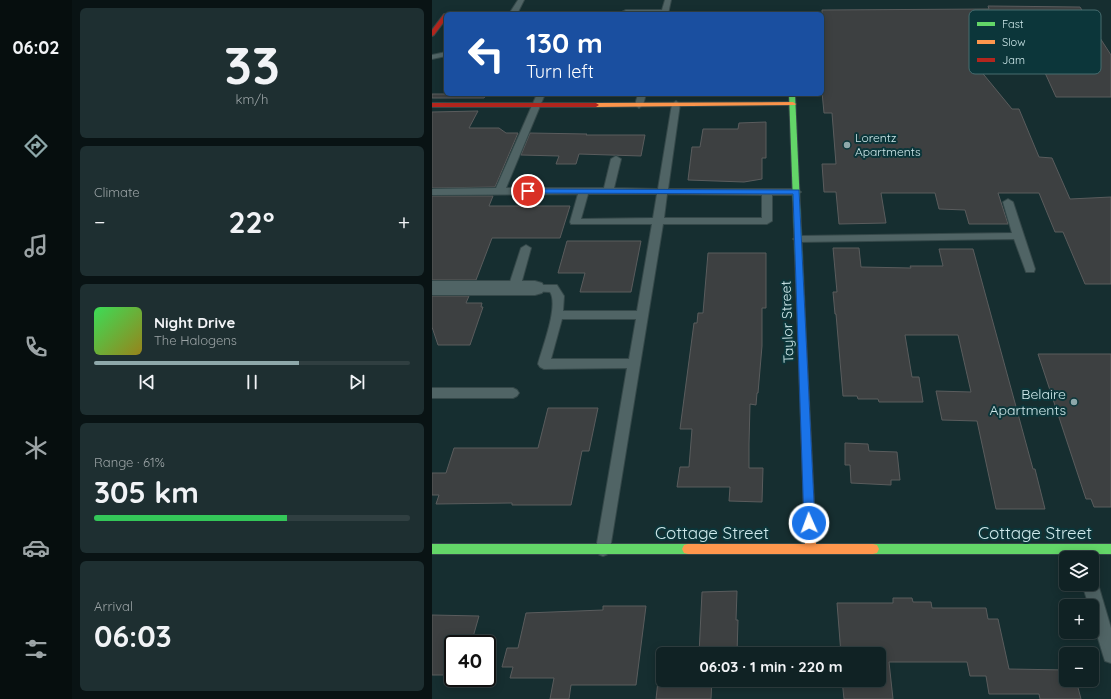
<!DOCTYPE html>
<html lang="en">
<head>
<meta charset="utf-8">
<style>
  :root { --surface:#102224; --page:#1e2f31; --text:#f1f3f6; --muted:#9ca4a6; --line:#303f41; --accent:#8ea8aa }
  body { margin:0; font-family:Quicksand,sans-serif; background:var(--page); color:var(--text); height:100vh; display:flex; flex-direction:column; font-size:15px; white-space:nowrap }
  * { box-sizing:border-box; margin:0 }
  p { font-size:13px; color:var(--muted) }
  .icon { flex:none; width:22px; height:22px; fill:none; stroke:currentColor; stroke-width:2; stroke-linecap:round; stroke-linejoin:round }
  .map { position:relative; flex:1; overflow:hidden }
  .side { display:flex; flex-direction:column; gap:8px; padding:8px; background:#091314; width:360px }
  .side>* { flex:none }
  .top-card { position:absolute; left:12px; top:12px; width:380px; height:84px; border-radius:6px; box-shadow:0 2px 10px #0003,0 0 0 1px var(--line); background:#1a4fa0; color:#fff; overflow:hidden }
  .fabs { position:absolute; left:627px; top:551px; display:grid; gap:8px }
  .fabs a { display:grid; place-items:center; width:40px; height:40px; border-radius:6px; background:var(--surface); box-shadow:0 2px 10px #0003,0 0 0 1px var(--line); font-size:20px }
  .speed { position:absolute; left:12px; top:635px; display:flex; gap:8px; font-size:20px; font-weight:700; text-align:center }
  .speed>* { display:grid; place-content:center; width:52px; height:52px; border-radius:50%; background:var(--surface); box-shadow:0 2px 10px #0003,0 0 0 1px var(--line); line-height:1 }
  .speed .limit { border:2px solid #111; border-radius:6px; background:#fff; color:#111 }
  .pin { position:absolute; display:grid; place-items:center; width:34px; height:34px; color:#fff; margin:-17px; border:2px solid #fff; border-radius:50%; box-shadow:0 1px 4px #0007 }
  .me { position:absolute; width:44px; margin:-22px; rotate:358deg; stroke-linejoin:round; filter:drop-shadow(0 0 3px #0008) }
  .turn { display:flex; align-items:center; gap:14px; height:84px; padding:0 16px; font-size:18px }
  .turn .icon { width:52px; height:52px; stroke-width:2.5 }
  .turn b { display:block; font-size:28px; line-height:34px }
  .big { font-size:30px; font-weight:700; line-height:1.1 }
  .side .widget { flex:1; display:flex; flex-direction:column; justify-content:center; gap:6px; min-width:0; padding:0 14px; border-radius:6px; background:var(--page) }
  .side .dial { align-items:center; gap:0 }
  .dial b { font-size:52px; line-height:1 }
  .song { display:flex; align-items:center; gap:12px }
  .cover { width:48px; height:48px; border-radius:6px; background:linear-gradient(135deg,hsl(130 70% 55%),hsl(50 70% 35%)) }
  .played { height:4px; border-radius:2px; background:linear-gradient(90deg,var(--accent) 65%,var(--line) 65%) }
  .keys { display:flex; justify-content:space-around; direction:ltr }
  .heat { display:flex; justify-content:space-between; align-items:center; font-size:22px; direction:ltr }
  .charge { height:6px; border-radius:3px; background:linear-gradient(90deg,#34c759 61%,var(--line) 0) }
  .trip { position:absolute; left:224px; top:647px; width:230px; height:40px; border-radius:6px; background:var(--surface); box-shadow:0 2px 10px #0003,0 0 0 1px var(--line); font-weight:700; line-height:40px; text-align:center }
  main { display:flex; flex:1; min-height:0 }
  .menu { display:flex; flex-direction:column; width:72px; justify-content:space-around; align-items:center; background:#060e0e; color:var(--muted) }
  .menu .icon { width:28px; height:28px }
  .menu .active { color:var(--accent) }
  .menu b { font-size:18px; color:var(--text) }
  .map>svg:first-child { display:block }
</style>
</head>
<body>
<main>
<nav class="menu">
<b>06:02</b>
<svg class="icon active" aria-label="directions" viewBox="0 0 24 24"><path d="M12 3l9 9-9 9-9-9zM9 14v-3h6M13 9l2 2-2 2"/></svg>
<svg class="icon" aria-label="music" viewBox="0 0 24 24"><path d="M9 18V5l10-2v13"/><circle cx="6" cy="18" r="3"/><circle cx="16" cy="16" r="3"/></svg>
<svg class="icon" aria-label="phone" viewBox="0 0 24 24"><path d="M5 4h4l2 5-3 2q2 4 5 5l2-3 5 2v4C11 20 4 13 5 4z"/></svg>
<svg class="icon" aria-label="climate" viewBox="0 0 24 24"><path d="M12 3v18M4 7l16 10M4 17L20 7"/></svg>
<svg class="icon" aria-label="car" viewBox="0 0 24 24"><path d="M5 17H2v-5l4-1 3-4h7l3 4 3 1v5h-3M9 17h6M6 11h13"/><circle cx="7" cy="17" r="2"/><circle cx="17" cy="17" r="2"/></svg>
<svg class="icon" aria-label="filters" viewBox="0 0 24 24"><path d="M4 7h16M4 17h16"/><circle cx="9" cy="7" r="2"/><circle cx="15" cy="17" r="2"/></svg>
</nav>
<section class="side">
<div class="widget dial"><b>33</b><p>km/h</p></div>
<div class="widget"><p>Climate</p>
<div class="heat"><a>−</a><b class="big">22°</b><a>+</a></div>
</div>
<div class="widget">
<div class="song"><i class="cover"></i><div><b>Night Drive</b><p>The Halogens</p></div></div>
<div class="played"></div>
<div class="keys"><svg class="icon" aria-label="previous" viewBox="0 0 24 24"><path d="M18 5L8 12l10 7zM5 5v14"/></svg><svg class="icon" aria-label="pause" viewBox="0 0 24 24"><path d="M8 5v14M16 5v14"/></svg><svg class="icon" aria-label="next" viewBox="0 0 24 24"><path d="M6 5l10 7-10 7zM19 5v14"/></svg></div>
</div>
<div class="widget"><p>Range · 61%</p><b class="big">305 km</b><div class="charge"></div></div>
<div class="widget"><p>Arrival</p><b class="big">06:03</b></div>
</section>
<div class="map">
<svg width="679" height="699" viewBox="0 0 679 699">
  <rect width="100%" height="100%" fill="#162e30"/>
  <g fill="#3d4041" stroke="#5a5c5d">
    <polygon points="556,6 648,7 679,55 679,97 624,97 609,64 543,64 580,109 587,109 607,157 620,158 638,199 679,197 679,284 653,284 631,232 623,232 607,193 566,193 576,224 537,224 533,210 507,209 503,193 449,193 454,223 407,224 404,192 392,192 390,164 404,164 400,113 392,113 390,92 390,10 557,9"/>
    <polygon points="0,94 55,94 52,98 0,98"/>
    <polygon points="46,111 37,128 67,128 74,133 86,133 63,187 0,188 0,112"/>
    <polygon points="334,122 334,158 330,158 330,179 312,182 256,180 260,147 268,147 271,129 306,129 307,123"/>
    <polygon points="98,133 155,134 154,135 213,135 209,156 147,154 144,164 124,164 127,156 89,155"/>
    <polygon points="0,196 61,196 57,206 138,206 128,238 60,238 44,280 0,280"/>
    <polygon points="135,241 209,241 199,292 148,292 153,273 126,273"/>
    <polygon points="401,248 427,248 429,267 479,268 478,266 511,266 507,249 541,249 601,469 603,469 613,509 564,509 545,421 510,420 504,391 539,392 526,335 473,335 480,377 487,377 491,402 447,402 446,399 426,399 425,396 411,396 404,314 403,314 401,292 405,292"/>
    <polygon points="276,253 334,253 334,308 330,308 330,346 326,393 325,393 324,405 318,404 317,444 317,468 331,468 330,502 297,501 298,487 245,487 248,467 257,467 260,429 248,429 262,323 265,323 266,313 271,313"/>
    <polygon points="0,296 37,296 34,303 50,303 49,307 51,307 38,345 6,345 0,327"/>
    <polygon points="606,354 679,354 679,507 662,507 659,499 654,499"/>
    <polygon points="116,408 166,408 157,451 150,451 139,505 80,505 80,503 4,504 7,495 0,495 0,473 14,473 22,448 106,448"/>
    <polygon points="413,443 436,444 437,451 465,452 468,480 459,480 459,485 419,483 418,465 413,465"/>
    <polygon points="305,591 304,620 306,620 305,654 267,654 270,592"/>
    <polygon points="461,598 480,598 481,602 499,602 500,608 554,608 556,619 566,619 577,669 634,670 634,680 644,680 649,699 608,699 607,694 557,694 554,676 538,676 535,662 457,662 461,699 412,699 410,680 447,680 447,654 409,654 405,603 461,603"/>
    <polygon points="171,606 214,606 204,685 139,685 137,699 118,699 122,678 78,678 81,667 70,667 75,648 86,648 94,613 171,610"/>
    <polygon points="0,615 47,616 39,644 21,644 21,675 0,675"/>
    <polygon points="227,672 231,672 231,680 280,680 279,699 224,699"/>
  </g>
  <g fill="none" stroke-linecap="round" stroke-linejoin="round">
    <g stroke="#354849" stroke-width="2">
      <g id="lane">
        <polygon points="86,0 92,0 85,14 77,14"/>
        <polygon points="233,0 239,0 236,14 194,14 190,12 194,10 230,10"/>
        <polygon points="14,52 14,56 0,59 0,55"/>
        <path d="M105 94H113L74 188H172L179 159 184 156 189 159 182 188 226 189 240 104 244 101 248 104 236 189H364L369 192 364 195H340V221L335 224H231L178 549 176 554 171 556 166 554 164 549 195 368 112 369 108 367 106 364C110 348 127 306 118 292L99 291 97 288 99 285H125L132 296 131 311H205L220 224H139L138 222 146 194 0 195V189L64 188ZM156 194H225L221 218 149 219ZM235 194 330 195V218H232ZM130 319H204L197 359H119Z"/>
        <polygon points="206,94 214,94 211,105 207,108 203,105"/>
        <polygon points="576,199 581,202 603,269 602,272 594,272 593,269 582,239 366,242 361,239 366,236 580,233 571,202"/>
        <polygon points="94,245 99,248 88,288 86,291 78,291 76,288 89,248"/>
        <polygon points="0,388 81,388 85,390 87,393 85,396 81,398 0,398"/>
        <polygon points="660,578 663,579 666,584 679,628 679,663 673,661 671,655 660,618 660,606 657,606 650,584 660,584"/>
      </g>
    </g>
    <g stroke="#354849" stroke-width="2">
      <polygon id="street" points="0,281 103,281 110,283 113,288 110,293 103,295 0,295"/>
    </g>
    <g stroke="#354849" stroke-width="2">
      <g id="fast">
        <polygon points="357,94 363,94 374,338 370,341 366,338"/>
        <polygon points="0,544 256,544 260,545 262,549 260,553 256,554 0,554"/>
        <polygon points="441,544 679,544 679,554 441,554 437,553 435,549 437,545"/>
      </g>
    </g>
    <g stroke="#354849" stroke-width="2">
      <g id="slow">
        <polygon points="361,102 364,104 363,105 164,107 161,105 164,103"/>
        <polygon points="370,335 374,338 384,544 441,544 445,545 447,549 445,553 441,554 256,554 252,553 250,549 252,545 256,544 373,544 366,338"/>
      </g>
    </g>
    <g stroke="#354849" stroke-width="2">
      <g id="jam">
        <polygon points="12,14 16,14 14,14 14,19 2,35 0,36 0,30"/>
        <polygon points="0,103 164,103 167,105 164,107 0,107"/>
      </g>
    </g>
    <use href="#lane" fill="#506465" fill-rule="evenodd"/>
    <use href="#street" fill="#506465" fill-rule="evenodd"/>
    <use href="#fast" fill="#63d668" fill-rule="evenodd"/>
    <use href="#slow" fill="#ff974d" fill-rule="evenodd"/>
    <use href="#jam" fill="#b3261e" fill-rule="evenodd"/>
  </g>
  <polygon fill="#1a73e8" stroke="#114b97" points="96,189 367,190 383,523 381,526 377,527 373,526 372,523 361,194 94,193 94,190"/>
  <g fill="#8ea8aa" stroke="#0c363a" stroke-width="1.5">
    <circle cx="415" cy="145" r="4"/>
    <circle cx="642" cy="402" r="4"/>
  </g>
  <g text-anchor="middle" stroke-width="4" stroke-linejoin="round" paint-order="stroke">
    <g font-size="12" fill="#cfe9eb" stroke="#0c363a" text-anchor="start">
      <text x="423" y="142">Lorentz<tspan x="423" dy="14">Apartments</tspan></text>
    </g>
    <g font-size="14" fill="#cfe9eb" stroke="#0c363a">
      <text transform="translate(355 322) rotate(-92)" y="5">Taylor Street</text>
    </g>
    <g font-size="14" fill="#cfe9eb" stroke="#0c363a" text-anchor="end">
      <text x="634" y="399">Belaire<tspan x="634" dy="16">Apartments</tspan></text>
    </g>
    <g font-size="17" fill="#cfe9eb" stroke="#0c363a">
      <text x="280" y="539">Cottage Street</text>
      <text x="603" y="539">Cottage Street</text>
    </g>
  </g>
  <rect x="537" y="10" width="132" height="64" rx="6" fill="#0c363a" stroke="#466c6f" stroke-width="1"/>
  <rect x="545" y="22" width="18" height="4" fill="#63d668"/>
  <rect x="545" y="40" width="18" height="4" fill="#ff974d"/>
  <rect x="545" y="58" width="18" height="4" fill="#b3261e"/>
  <g font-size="11" fill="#cfe9eb">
    <text x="570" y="28">Fast</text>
    <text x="570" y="46">Slow</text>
    <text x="570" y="64">Jam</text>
  </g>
</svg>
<div class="fabs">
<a><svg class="icon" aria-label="layers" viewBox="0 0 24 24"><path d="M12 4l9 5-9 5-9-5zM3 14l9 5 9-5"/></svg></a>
<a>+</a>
<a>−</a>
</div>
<div class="speed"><div class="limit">40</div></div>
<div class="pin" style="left:96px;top:191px;background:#d93025"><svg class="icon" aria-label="arrive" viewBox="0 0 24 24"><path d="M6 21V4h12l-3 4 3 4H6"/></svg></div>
<svg class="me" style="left:377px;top:523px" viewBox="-20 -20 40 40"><circle r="17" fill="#1a73e8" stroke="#fff" stroke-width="3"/><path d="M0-11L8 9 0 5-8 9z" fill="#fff"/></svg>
<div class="trip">06:03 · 1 min · 220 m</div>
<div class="top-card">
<div class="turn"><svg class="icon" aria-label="left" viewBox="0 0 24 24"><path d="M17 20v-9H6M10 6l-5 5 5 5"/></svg><div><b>130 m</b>Turn left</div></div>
</div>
</div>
</main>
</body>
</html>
